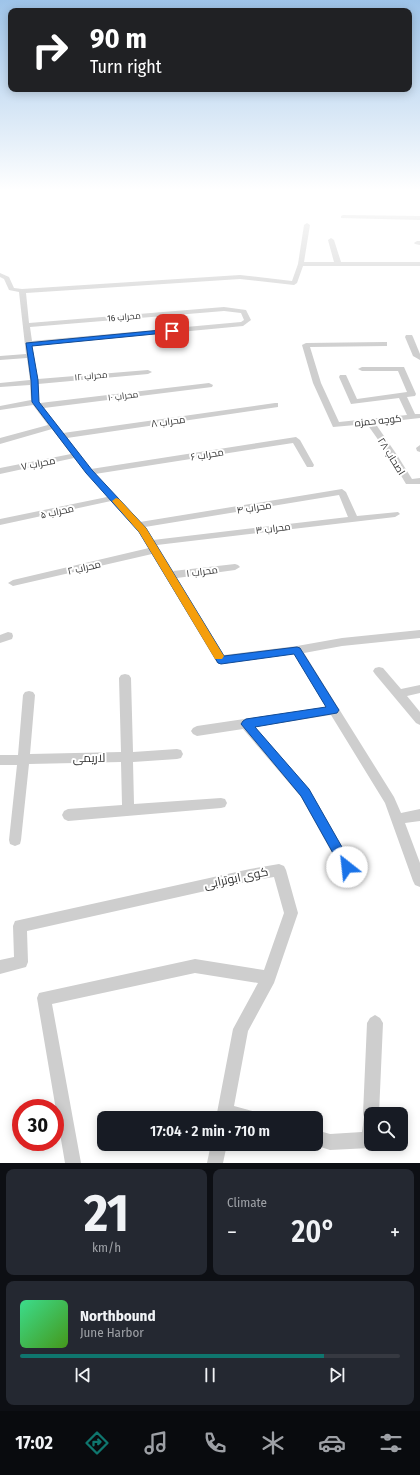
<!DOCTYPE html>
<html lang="en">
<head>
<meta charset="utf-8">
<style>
  :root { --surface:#171b24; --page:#242831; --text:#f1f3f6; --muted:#9ea1a6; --line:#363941; --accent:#0f766e }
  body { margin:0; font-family:"Fira Sans Condensed",Cairo,sans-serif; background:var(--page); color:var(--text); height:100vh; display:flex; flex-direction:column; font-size:15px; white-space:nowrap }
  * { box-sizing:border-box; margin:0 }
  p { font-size:13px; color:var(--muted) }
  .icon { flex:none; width:22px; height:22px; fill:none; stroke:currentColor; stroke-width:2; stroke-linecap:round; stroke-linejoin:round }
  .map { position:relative; height:1163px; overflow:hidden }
  .details { display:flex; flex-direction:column; gap:6px; padding:6px; background:#0d0f14; flex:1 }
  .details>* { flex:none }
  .banner { position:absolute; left:8px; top:8px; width:404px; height:84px; border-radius:8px; box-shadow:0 2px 10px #0003; background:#202124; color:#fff; overflow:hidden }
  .buttons { position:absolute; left:364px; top:1107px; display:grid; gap:8px }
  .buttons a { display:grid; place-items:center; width:44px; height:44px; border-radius:8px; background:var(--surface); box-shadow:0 2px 10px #0003; font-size:20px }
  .speed { position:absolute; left:12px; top:1099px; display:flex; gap:8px; font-size:20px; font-weight:700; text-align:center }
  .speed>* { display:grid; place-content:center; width:52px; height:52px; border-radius:50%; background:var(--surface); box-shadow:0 2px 10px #0003; line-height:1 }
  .speed .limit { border:6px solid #d22; background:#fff; color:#111 }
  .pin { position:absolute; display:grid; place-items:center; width:34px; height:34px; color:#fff; margin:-17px; border-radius:8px; box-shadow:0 2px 6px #0006 }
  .me { position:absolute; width:44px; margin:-22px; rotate:331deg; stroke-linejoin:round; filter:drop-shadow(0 0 3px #0008) }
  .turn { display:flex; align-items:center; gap:14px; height:84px; padding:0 16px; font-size:18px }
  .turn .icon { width:52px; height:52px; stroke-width:2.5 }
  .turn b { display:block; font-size:28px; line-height:34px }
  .big { font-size:30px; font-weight:600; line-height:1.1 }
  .details .tile { flex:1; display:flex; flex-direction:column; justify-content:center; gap:6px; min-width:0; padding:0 14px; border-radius:8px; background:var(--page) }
  .details .dial { align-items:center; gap:0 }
  .dial b { font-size:52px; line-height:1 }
  .song { display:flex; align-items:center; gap:12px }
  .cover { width:48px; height:48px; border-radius:6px; background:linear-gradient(135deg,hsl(150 70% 55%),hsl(100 70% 35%)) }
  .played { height:4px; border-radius:2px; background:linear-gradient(90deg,var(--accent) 80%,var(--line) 80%) }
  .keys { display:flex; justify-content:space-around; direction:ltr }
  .heat { display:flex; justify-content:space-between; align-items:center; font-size:22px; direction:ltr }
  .details .tiles { flex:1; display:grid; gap:6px; grid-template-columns:1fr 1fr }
  .tile:last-child { grid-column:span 2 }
  .trip { position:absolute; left:97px; top:1111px; width:226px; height:40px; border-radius:8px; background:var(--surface); box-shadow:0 2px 10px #0003; font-weight:600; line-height:40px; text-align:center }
  .menu { display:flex; height:64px; justify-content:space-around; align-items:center; background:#090b0e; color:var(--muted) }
  .menu .icon { width:28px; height:28px }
  .menu .selected { color:var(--accent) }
  .menu b { font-size:18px; color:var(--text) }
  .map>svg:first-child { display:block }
</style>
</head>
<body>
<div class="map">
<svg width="420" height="1163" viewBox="0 0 420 1163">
  <rect width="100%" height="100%" fill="#fff"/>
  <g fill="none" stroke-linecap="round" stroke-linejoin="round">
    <g fill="#cecece" fill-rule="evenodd">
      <polygon points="343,215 420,216 420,220 341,218 341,216"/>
      <path d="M307 223 310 225 304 262H334L328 240 331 238 334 240 341 262H420V266H303L297 283 294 285 240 279 26 293 29 323 224 307 246 310 251 320 243 326 32 346 38 379 148 370 152 372 148 374 38 384 39 402 40 403 209 383 213 385 212 387 44 408 63 433 275 403H278V407L67 438 91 469 296 437 300 440 314 465 313 467H307L293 443 95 474 140 522 342 489 346 492 357 516 398 512 400 514 395 517 157 545 173 571 235 564 238 565 240 567 235 570 177 578 224 655 297 646 342 638 420 630V638L342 646 304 653 394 797 401 813 420 809V821L405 823 420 863V887L415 885 413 881 385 803 331 715 255 727 309 789 354 867 352 871 347 873 342 871 301 797 243 729 197 736 193 734 191 731 193 728 197 726 326 707 294 654 221 664 217 663 152 554 13 586 8 583 13 580 149 548 139 532 111 501 0 525V519L107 497 74 458 0 474V468L71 454 52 429 0 444V438L48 425 33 405 0 410V406L31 400 30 385 0 387V383L30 380 27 358 0 360V356L26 354 19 292 9 290 4 279 0 277V273L9 277 14 288 22 289 240 275 292 281 298 264 304 225ZM224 311 241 313 244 320 241 322 32 341 30 327ZM339 495 348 517 153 540 145 527Z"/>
      <polygon points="417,241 420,241 420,245 415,244 414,243"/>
      <polygon points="406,335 412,335 413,337 420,354 420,360 413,356 405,337"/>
      <polygon points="384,342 387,342 387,346 310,347 321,383 339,422 407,415 399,398 351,404 339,377 340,375 346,375 357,399 407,392 398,371 362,371 358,369 362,367 404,367 416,394 415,396 407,397 415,414 420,414 420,418 375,423 397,455 412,479 420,478 420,484 406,484 389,455 367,424 333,427 313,383 302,345 306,343"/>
      <polygon points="420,445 420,452 417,451 416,448"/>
      <polygon points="8,632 12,633 13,636 12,639 0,643 0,635"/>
      <polygon points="379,667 383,668 401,689 420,685 420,693 407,696 420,712 420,725 416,723 375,674 373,671 375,668"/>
      <polygon points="125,674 129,675 131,678 133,752 177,749 181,750 183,754 181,758 177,759 133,762 134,804 221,798 225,799 227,803 225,807 221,808 68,821 64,819 62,815 64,811 68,809 122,805 121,762 29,764 21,840 20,844 15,846 10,844 9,840 17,765 0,765 0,755 18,755 23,695 25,692 29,691 33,692 35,695 30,754 121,752 119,678 121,675"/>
      <polygon points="279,864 284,866 286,870 298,913 274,983 248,1031 234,1106 256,1112 258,1118 216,1118 233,1029 258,983 195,973 52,1004 81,1163 65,1163 37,998 39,993 195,959 264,970 284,913 274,877 250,881 27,931 28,962 26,967 0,974 0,960 14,957 13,926 15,921 250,869"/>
      <polygon points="375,1015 380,1018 383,1023 379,1114 371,1114 371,1144 377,1144 376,1146 370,1148 330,1150 311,1144 316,1144 316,1130 330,1134 362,1132 364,1117 363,1114 367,1023 370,1018"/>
      <polygon points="211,1144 227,1144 223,1163 207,1163"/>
    </g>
  </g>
  <linearGradient id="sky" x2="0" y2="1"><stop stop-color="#9ec4e9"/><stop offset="0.54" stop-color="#fff"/><stop offset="1" stop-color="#fff" stop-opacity="0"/></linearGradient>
  <rect width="420" height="352" fill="url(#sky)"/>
  <polygon fill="#1a73e8" stroke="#114b97" points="172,329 176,331 175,332 32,346 38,380 39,402 92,470 146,528 224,656 297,647 300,648 337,707 339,710 337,713 255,727 309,789 351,863 353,867 351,871 347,873 343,871 301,796 241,724 243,721 246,719 326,707 294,654 221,664 218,663 139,532 86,473 32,402 31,380 26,343"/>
  <polygon fill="#f59e0b" points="116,498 119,499 146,528 222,653 224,656 222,659 215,659 139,532 112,501"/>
  <g text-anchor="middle" stroke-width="4" stroke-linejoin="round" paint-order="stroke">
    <g font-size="9" fill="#313131" stroke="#fff">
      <text transform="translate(124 317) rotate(-5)" y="3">محراب 16</text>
      <text transform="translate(91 376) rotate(-5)" y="3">محراب ۱۲</text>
      <text transform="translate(123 396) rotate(-7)" y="3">محراب ۱۰</text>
    </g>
    <g font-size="10" fill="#313131" stroke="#fff">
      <text transform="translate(378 420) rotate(-6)" y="4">کوچه حمزه</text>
      <text transform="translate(168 421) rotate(-8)" y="4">محراب ۸</text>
      <text transform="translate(207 454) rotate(-9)" y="4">محراب ۶</text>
      <text transform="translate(392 456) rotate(58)" y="4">اصحاب ۲۸</text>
      <text transform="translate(38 463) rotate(-11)" y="4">محراب ۷</text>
      <text transform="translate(254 507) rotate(-9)" y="4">محراب ۴</text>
      <text transform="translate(57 511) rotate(-12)" y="4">محراب ۵</text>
      <text transform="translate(273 528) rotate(-7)" y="4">محراب ۳</text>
      <text transform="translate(84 567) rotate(-13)" y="4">محراب ۲</text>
      <text transform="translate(202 571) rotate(-7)" y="4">محراب ۱</text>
    </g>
    <g font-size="12" fill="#313131" stroke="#fff">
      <text transform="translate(89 758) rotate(-1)" y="4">لاریمی</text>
      <text transform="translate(236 878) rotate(-12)" y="4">کوی ابوترابی</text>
    </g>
  </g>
</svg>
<div class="buttons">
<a><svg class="icon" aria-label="search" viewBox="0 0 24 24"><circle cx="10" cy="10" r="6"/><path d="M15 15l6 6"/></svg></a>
</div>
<div class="speed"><div class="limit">30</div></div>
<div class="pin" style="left:172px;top:331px;background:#d93025"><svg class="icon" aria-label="arrive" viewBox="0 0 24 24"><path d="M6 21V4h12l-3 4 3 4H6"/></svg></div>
<svg class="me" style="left:347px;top:867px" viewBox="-20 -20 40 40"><circle r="19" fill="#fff"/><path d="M0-13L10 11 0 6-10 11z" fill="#1a73e8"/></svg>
<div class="trip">17:04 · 2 min · 710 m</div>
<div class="banner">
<div class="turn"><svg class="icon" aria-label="right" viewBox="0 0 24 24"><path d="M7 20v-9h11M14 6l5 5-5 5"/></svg><div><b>90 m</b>Turn right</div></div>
</div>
</div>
<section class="details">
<div class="tiles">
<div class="tile dial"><b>21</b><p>km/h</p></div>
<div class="tile"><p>Climate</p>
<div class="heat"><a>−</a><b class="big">20°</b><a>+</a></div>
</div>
<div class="tile">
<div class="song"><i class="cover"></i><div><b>Northbound</b><p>June Harbor</p></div></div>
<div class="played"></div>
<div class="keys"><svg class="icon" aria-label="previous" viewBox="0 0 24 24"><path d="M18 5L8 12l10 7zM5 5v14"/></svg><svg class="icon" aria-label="pause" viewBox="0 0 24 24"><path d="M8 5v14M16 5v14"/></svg><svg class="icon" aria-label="next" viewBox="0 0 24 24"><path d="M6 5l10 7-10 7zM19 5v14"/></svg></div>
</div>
</div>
</section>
<nav class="menu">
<b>17:02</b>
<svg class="icon selected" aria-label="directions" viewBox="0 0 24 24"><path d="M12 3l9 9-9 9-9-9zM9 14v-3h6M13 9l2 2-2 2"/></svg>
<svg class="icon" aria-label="music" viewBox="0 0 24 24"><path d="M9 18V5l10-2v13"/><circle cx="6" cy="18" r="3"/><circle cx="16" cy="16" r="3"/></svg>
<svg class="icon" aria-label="phone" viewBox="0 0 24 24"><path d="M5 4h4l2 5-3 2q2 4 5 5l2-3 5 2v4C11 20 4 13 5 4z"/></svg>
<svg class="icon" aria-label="climate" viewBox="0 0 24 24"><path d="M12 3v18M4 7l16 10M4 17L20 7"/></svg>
<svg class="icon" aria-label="car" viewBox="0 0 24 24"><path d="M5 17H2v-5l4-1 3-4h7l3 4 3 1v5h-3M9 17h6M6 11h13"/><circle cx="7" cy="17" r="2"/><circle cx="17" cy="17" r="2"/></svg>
<svg class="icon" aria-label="filters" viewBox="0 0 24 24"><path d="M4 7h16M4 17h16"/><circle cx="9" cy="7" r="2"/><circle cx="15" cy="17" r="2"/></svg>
</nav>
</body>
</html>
